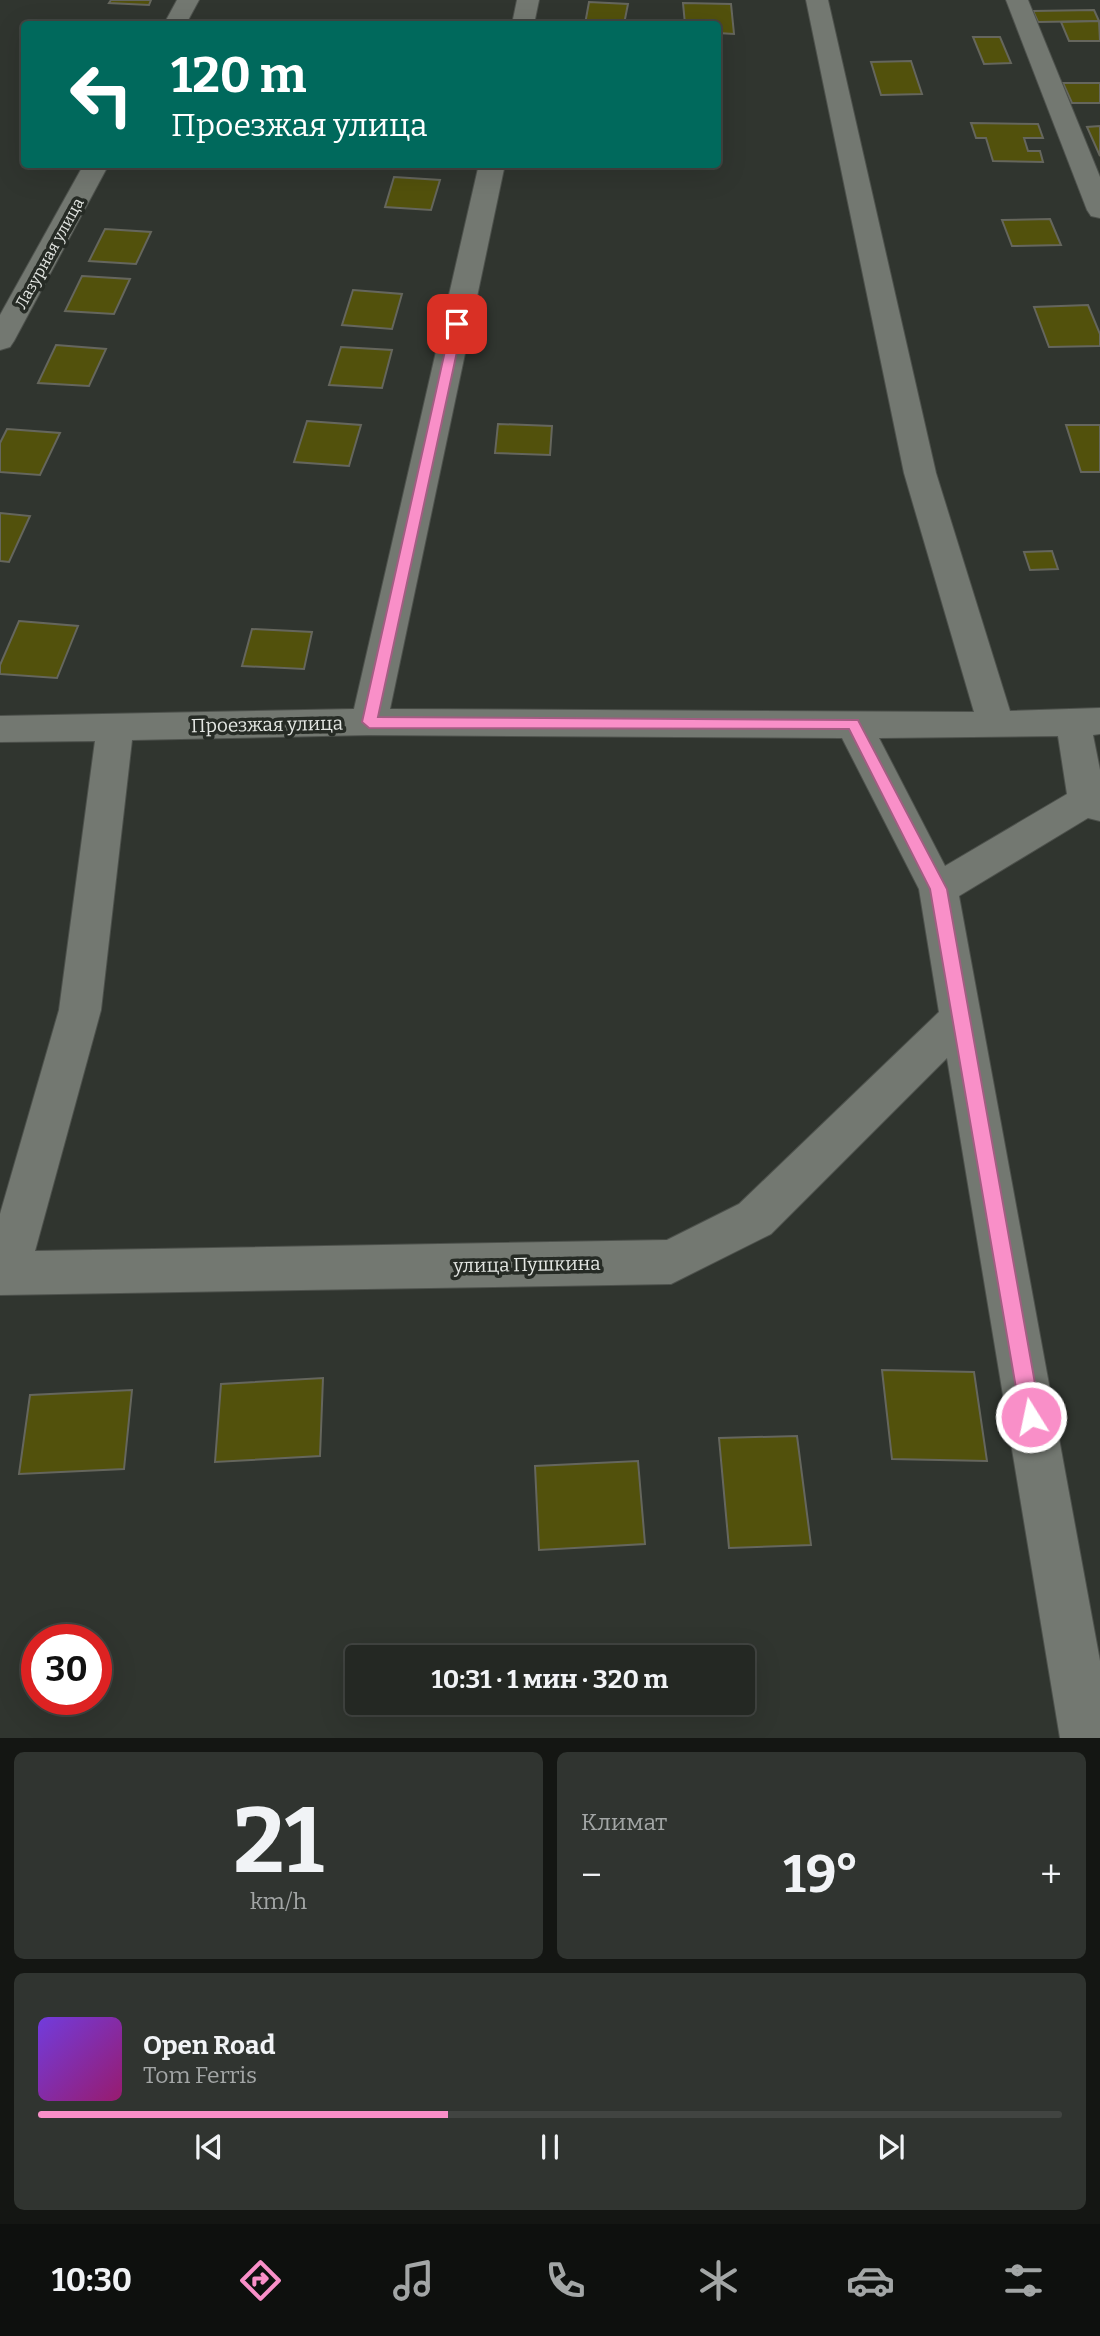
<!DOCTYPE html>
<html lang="ru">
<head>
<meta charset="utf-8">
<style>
  :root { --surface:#242823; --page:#303430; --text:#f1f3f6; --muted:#a3a6a6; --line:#414441; --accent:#f98fc8 }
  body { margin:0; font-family:Bitter,serif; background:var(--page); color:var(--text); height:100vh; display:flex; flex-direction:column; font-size:26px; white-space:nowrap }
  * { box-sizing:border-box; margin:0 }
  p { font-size:23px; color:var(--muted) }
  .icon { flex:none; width:38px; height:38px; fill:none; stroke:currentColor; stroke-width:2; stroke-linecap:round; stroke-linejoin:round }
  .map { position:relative; height:1738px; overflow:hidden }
  .drawer { display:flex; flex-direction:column; gap:14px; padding:14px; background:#141613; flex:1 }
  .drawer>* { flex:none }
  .top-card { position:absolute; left:21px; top:21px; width:700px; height:147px; border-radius:7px; box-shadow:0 7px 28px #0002,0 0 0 2px var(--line); background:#00695c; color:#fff; overflow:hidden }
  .speed { position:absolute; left:21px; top:1624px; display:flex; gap:14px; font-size:35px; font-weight:700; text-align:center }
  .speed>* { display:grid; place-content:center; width:91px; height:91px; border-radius:50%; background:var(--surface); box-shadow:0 7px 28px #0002,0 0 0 2px var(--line); line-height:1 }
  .speed .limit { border:10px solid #d22; background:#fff; color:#111 }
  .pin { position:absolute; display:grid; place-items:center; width:60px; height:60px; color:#fff; margin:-30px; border-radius:14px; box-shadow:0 4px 10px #0006 }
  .me { position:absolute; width:77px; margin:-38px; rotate:350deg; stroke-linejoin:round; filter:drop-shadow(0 0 5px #0008) }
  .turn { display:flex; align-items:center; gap:24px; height:147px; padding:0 35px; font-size:32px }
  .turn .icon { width:91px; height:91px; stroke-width:2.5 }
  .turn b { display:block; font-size:49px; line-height:60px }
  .big { font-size:52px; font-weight:700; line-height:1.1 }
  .drawer .tile { flex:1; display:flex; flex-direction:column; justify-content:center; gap:10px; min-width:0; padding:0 24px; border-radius:10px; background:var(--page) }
  .drawer .dial { align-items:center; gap:0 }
  .dial b { font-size:91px; line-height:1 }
  .song { display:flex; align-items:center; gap:21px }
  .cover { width:84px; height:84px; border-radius:10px; background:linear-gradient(135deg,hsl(260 70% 55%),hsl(320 70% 35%)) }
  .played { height:7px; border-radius:4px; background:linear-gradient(90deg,var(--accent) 40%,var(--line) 40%) }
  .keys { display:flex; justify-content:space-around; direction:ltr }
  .heat { display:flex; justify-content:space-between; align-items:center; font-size:38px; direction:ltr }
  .drawer .tiles { flex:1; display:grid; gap:14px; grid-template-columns:1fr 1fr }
  .tile:last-child { grid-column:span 2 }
  .trip { position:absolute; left:345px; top:1645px; width:410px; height:70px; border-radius:7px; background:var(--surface); box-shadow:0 7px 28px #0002,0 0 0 2px var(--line); font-weight:700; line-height:70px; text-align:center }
  .tab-bar { display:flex; height:112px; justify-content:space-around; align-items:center; background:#0e100e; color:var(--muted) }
  .tab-bar .icon { width:49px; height:49px }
  .tab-bar .selected { color:var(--accent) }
  .tab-bar b { font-size:32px; color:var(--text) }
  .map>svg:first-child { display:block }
</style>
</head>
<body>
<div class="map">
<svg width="1100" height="1738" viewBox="0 0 1100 1738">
  <rect width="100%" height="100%" fill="#30352f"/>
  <g fill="#52510c" stroke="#65665d" stroke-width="2">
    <polygon points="111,0 151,0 149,5 109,3"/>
    <polygon points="589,2 628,4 624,24 585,24"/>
    <polygon points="683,3 731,4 734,34 718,33 718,24 685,24"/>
    <polygon points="1094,10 1099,21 1038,22 1033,11"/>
    <polygon points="1099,21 1100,41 1069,41 1061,22"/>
    <polygon points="973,37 1000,37 1011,63 984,64"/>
    <polygon points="911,61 922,94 881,95 871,62"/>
    <polygon points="1063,83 1100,83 1100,103 1072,103"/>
    <polygon points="971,123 1038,124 1043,138 1024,138 1028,151 1040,151 1043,162 993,161 986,138 976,138"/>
    <polygon points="1100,126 1100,156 1087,127"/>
    <polygon points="394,177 440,180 431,210 385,207"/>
    <polygon points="1050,219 1061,245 1012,246 1002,220"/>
    <polygon points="105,229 151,232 136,264 89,261"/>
    <polygon points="82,276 130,279 114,314 65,311"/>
    <polygon points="353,290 402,294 392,329 342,325"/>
    <polygon points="1088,305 1100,334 1100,346 1049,347 1034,307"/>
    <polygon points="56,345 106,349 89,386 38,383"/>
    <polygon points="341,347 392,350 382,388 329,385"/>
    <polygon points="307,421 361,425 349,466 294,462"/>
    <polygon points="498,424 552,426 550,455 495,453"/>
    <polygon points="1066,425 1100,425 1100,472 1081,472"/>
    <polygon points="7,429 60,433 40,475 0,472 0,443"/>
    <polygon points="0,513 30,516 9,562 0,561"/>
    <polygon points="1052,551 1058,569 1030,570 1024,552"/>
    <polygon points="19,621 78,626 57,678 0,674 0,665"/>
    <polygon points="252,629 312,632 304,669 242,666"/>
    <polygon points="882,1370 974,1372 987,1461 892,1459"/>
    <polygon points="323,1378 320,1456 215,1462 221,1384"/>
    <polygon points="132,1390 124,1469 19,1474 30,1395"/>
    <polygon points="797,1436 811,1545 729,1548 719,1438"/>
    <polygon points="638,1461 645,1544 539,1550 535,1466"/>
  </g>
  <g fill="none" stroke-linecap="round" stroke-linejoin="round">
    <g stroke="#4d514c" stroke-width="2">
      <g id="minor">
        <polygon points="177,0 199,0 186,24 164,24"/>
        <polygon points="517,0 539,0 534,24 512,24"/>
        <path d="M806 0H828L936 473 1010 711 1100 708V734L1093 735 1100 770V821L1088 818 959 896 1100 1661V1738H1060L947 1058 771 1234 671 1284 0 1295V1214L59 1010 95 741 0 742V716L354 709 479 164H505L390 709 974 712 904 473ZM369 735 842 738 919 889 939 1012 739 1204 667 1240 35 1251 101 1010 132 740ZM1058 736 1067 794 945 866 879 738Z"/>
        <polygon points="1006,0 1028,0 1100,177 1100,218 1091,216 1087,210"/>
        <polygon points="84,164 109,164 14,341 10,347 0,350 0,315"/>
      </g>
    </g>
    <use href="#minor" fill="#737871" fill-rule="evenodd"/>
  </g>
  <polygon fill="#f98fc8" stroke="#a25d82" stroke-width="2" points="457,320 463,324 378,717 858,720 947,889 1041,1417 1038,1424 1031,1427 1024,1424 1021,1417 930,889 849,729 369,728 362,722 451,324"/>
  <g text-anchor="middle" stroke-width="7" stroke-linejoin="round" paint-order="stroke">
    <g font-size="16" fill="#e4e7e3" stroke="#262b25">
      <text transform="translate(49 253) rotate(-61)" y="6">Лазурная улица</text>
    </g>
    <g font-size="19" fill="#e4e7e3" stroke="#262b25">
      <text transform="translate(267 724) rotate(-1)" y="7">Проезжая улица</text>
      <text transform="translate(527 1264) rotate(-1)" y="7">улица Пушкина</text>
    </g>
  </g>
</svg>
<div class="speed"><div class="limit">30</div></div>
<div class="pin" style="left:457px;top:324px;background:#d93025"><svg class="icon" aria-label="arrive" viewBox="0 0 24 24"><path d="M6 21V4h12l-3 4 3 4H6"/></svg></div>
<svg class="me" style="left:1031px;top:1417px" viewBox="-20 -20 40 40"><circle r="17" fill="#f98fc8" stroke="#fff" stroke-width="3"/><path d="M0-11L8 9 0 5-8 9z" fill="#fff"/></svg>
<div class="trip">10:31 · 1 мин · 320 m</div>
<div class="top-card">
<div class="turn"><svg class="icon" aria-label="left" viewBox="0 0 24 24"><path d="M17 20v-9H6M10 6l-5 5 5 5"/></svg><div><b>120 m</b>Проезжая улица</div></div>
</div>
</div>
<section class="drawer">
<div class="tiles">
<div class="tile dial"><b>21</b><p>km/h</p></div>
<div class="tile"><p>Климат</p>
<div class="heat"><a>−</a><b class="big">19°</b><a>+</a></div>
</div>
<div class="tile">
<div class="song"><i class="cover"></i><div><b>Open Road</b><p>Tom Ferris</p></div></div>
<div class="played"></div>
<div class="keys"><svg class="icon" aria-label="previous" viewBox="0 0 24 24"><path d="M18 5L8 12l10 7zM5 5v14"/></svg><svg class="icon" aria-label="pause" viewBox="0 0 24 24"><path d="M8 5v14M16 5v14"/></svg><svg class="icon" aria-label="next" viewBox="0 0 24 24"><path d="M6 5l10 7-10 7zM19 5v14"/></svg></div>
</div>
</div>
</section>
<nav class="tab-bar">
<b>10:30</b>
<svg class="icon selected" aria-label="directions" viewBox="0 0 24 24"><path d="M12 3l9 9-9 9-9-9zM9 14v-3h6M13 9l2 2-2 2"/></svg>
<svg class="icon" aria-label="music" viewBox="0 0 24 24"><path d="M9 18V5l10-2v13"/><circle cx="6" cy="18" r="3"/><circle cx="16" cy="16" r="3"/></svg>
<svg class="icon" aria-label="phone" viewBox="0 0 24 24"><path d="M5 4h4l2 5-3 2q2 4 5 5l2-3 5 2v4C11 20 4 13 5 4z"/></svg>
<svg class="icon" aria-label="climate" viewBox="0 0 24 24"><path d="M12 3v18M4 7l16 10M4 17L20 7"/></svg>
<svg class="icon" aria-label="car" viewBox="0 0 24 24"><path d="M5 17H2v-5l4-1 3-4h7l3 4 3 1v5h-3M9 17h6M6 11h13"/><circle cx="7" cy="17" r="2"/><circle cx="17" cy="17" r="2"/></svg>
<svg class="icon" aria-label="filters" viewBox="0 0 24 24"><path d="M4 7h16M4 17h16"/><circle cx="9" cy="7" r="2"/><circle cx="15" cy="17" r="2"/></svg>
</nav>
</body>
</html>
